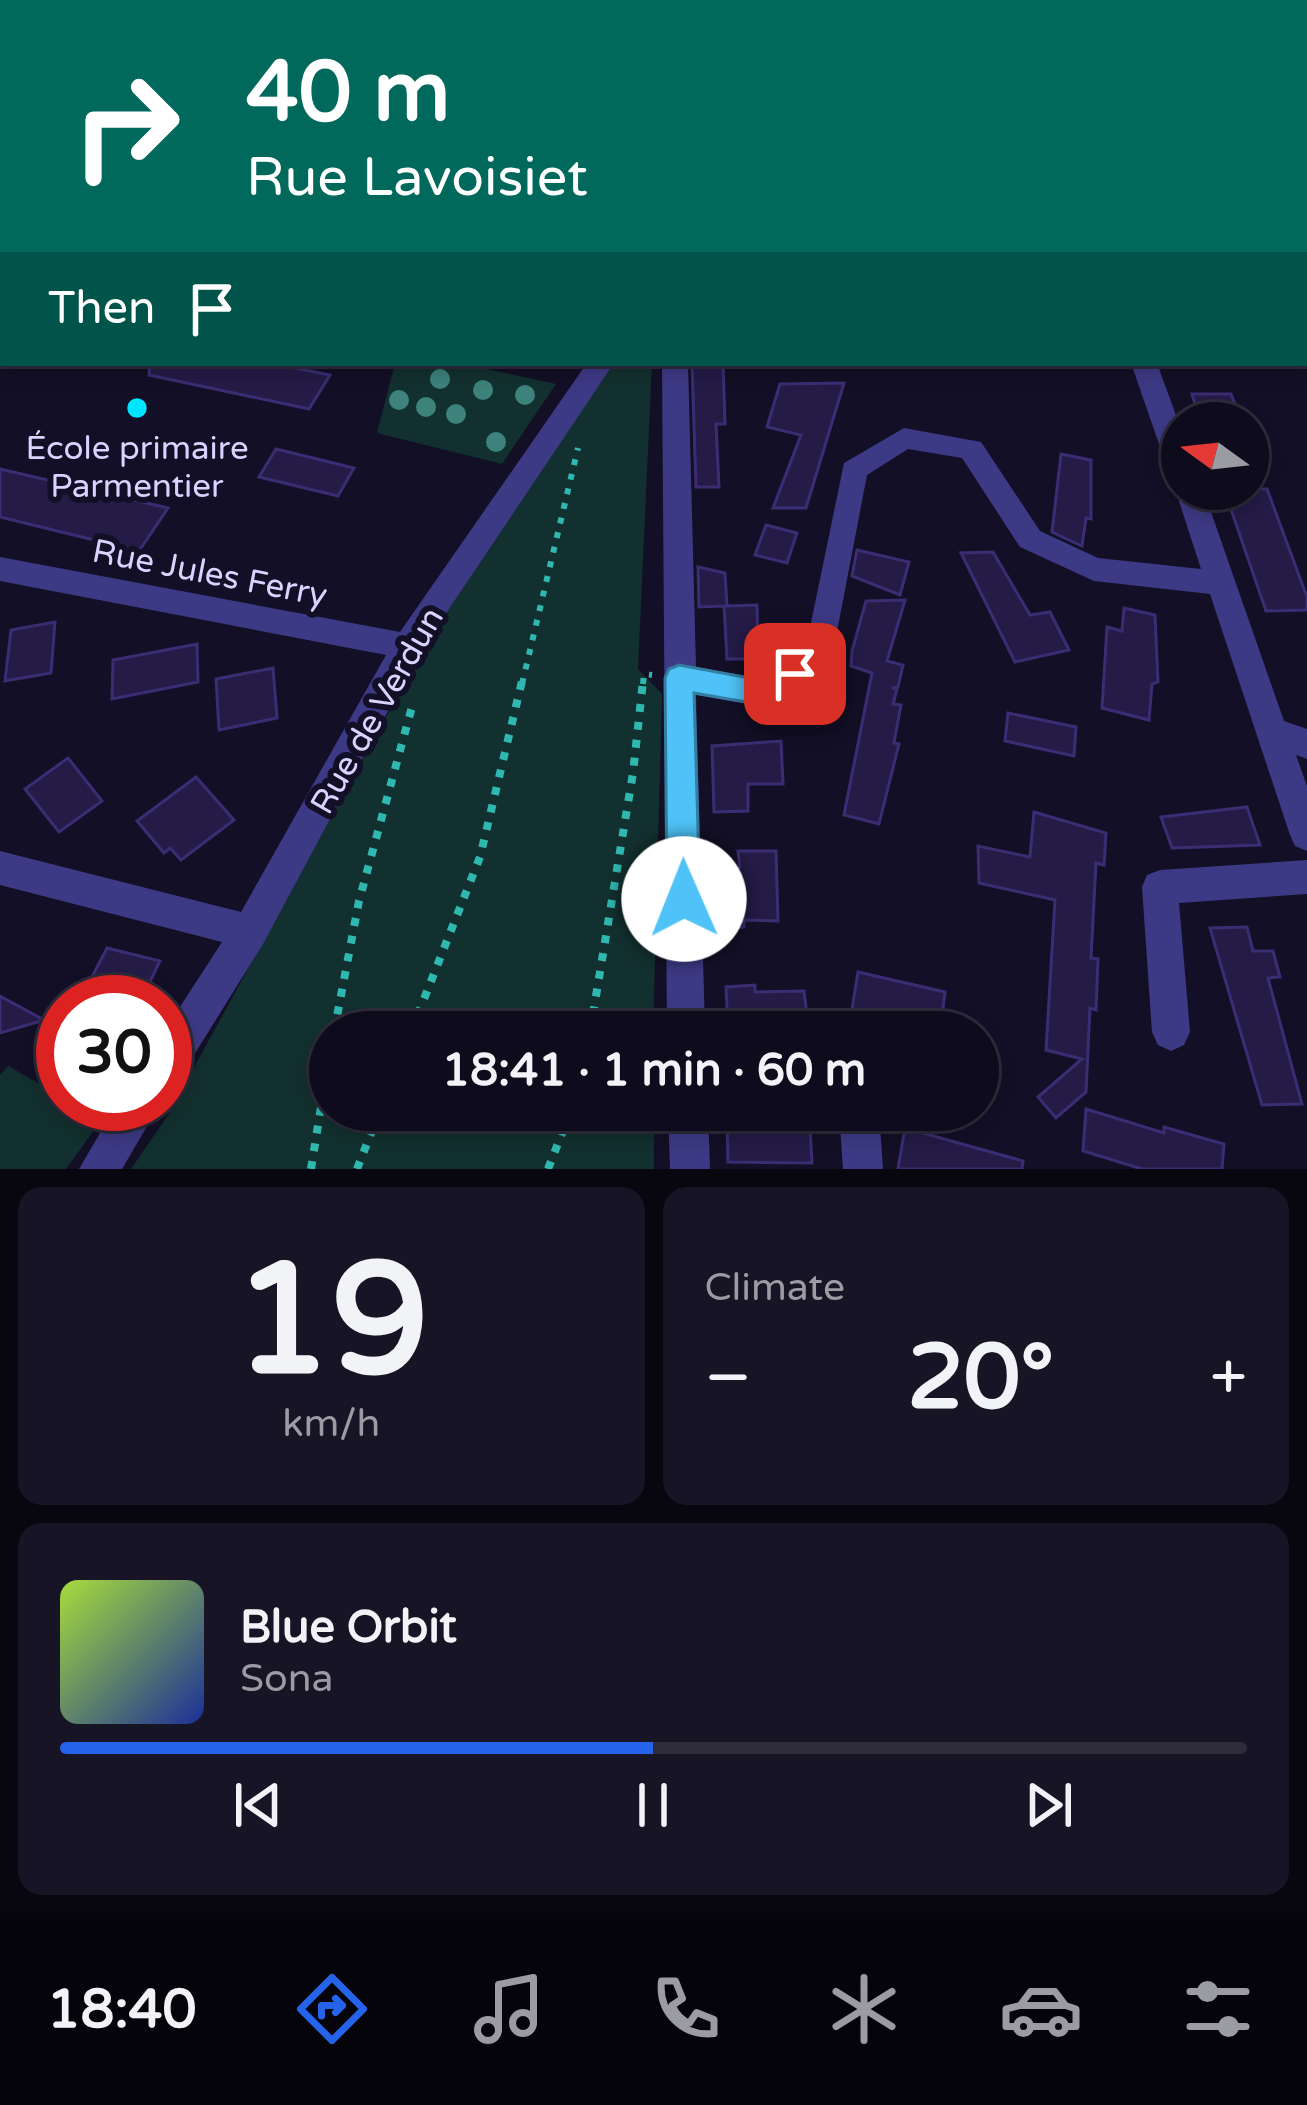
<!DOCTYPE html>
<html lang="en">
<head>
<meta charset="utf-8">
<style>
  :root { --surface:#0e0b1c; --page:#171425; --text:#f1f3f6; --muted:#9b9ba3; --line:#2e2b3b; --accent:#2563eb }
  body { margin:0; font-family:"Varela Round",sans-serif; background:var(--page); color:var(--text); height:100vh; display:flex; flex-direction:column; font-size:45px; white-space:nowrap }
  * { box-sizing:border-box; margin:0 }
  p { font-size:39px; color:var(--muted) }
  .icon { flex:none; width:66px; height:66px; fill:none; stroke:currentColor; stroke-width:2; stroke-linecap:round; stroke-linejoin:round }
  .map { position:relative; height:1169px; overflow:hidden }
  .side { display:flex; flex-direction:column; gap:18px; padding:18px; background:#08060f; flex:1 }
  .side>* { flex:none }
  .guide { position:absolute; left:0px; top:0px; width:1308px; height:366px; box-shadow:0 6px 18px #0003,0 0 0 3px var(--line); background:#00695c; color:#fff; overflow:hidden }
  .needle { width:78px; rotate:285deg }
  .fabs { position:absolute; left:1161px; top:402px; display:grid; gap:24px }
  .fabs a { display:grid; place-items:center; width:108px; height:108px; border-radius:50%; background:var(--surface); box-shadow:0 6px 18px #0003,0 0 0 3px var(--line); font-size:60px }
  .speed { position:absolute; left:36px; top:975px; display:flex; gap:24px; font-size:60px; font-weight:700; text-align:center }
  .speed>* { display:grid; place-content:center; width:156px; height:156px; border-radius:50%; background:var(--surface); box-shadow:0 6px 18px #0003,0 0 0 3px var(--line); line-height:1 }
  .speed .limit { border:18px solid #d22; background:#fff; color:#111 }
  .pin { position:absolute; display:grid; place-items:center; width:102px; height:102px; color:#fff; margin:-51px; border-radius:24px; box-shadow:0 6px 18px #0006 }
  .me { position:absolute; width:132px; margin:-66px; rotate:359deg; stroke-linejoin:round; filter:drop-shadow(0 0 9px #0008) }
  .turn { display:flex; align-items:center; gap:42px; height:252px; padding:0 48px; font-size:54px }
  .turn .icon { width:156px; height:156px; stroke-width:2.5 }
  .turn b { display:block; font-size:84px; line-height:102px }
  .then { display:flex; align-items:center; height:114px; padding:0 48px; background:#0003; gap:24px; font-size:45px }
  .big { font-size:90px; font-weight:800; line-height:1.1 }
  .side .card { flex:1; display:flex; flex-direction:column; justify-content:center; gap:18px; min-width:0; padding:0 42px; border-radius:24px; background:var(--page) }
  .side .dial { align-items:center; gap:0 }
  .dial b { font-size:156px; line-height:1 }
  .song { display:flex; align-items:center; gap:36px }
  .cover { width:144px; height:144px; border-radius:18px; background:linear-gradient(135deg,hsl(80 70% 55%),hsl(230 70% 35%)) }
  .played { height:12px; border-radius:6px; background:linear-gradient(90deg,var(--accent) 50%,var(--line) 50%) }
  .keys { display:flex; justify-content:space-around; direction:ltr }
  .heat { display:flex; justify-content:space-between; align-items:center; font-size:66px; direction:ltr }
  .side .tiles { flex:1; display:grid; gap:18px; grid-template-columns:1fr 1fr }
  .card:last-child { grid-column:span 2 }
  .trip { position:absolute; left:309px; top:1011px; width:690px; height:120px; border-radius:60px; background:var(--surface); box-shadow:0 6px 18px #0003,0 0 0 3px var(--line); font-weight:800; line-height:120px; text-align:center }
  .tab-bar { display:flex; height:192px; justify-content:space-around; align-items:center; background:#06040b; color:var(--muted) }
  .tab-bar .icon { width:84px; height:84px }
  .tab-bar .active { color:var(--accent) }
  .tab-bar b { font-size:54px; color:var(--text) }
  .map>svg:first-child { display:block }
</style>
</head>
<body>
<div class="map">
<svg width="1307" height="1169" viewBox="0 0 1307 1169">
  <rect width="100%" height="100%" fill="#130f26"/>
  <g fill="#12302f">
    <polygon points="395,363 459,363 556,384 502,464 377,433"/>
    <polygon points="608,363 652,363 638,669 662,694 653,1032 330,1032 330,1110 654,1110 654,1169 131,1169 168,1115 435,627"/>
    <polygon points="8,1066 63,1097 63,1104 76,1104 102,1119 66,1169 0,1169 0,1075"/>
  </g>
  <g fill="#241b47" stroke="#3b2d73" stroke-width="3">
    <polygon points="150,363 270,363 330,375 309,409 149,375"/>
    <polygon points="692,363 723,363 725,424 716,424 719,487 696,487"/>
    <polygon points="844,383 806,508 773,508 801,435 767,427 780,384"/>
    <polygon points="1192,394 1231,394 1242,423 1201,423"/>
    <polygon points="276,449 354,468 338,496 259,477"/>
    <polygon points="1061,454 1091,460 1091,519 1086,518 1082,546 1052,532"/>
    <polygon points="0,469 168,508 139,551 0,517"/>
    <polygon points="1224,489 1267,489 1307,597 1307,610 1266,611"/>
    <polygon points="766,525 797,533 787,563 755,555"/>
    <polygon points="857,550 909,562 900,595 852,576"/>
    <polygon points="993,552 1030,615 1050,612 1069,650 1015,662 961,553"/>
    <polygon points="698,567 725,573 727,606 757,605 758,659 727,659 724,606 699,607"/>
    <polygon points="905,600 887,661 903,665 898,687 892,688 897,689 893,704 901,705 894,743 899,744 879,824 844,815 872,673 851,666 852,651 866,601"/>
    <polygon points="1124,608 1155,615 1158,682 1152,684 1149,720 1102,708 1107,627 1122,631"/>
    <polygon points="55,622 51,673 5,681 11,630"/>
    <polygon points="197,644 198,682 112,699 113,660"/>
    <polygon points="273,668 277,718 219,730 216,679"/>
    <polygon points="1008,713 1076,727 1074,756 1005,741"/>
    <polygon points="781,741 783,784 748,784 748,811 714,812 712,746"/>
    <polygon points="68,758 102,801 59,832 25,789"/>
    <polygon points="196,777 234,820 181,860 170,848 164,853 137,821"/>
    <polygon points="1247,807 1260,845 1172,848 1161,817"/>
    <polygon points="1034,812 1106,833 1104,865 1096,863 1091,958 1098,959 1096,1010 1090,1008 1086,1092 1056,1118 1038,1097 1082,1059 1046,1050 1055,900 979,883 978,846 1030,857"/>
    <polygon points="738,851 776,851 778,921 744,920 744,927 707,929 706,888 727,887 727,868 740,868"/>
    <polygon points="1247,927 1253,951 1273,951 1280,977 1268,978 1302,1104 1262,1105 1210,928"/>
    <polygon points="107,948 160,961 140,1002 79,1002"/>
    <polygon points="858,972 945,992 940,1032 891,1032 893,1019 852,1009"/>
    <polygon points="755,985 755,992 804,991 809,1031 728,1032 726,987"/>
    <polygon points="0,996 44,1020 0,1033"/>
    <polygon points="1086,1109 1164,1133 1164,1127 1224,1144 1222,1169 1142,1169 1083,1151"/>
    <polygon points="809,1111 812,1163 728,1162 727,1119 778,1118 778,1113"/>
    <polygon points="905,1128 1023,1161 1022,1169 898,1169"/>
  </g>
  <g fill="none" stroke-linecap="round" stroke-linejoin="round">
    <g stroke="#2fb8b0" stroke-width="6" stroke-dasharray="6 9" stroke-linecap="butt">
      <polyline points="522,684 578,448"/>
      <polyline points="643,684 644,674 652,675"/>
    </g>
    <g stroke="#2fb8b0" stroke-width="8" stroke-dasharray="8 10" stroke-linecap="butt">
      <polyline points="334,1032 359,901 413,703"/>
      <polyline points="411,1032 480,857 522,681"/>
      <polyline points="590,1032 633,773 643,681"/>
      <polyline points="311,1169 330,1051"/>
      <polyline points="357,1169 380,1110"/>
      <polyline points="548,1169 571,1110"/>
    </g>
    <g fill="#3d3a85" fill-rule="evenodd">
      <polygon points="81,0 101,0 79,3"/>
      <polygon points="1029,0 1049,0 1050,3 1030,3"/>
      <polygon points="1307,2 1307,14 1305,14 1301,3"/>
      <rect x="0" y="229" width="3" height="16"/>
      <rect x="1305" y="253" width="2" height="16"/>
      <polygon points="587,363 614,363 418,655 263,944 179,1079 165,1084 165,1030 222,942 0,885 0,851 241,912 386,655 0,581 0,557 400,632"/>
      <polygon points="662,363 688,363 696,667 765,679 806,647 844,463 904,428 981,442 1040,531 1098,558 1201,569 1175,489 1182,480 1168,470 1131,363 1157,363 1182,432 1182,489 1203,489 1284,721 1307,729 1307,759 1296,755 1307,786 1307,851 1295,846 1290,835 1210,594 1094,581 1020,547 962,458 908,449 867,475 831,663 770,708 696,695 705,1032 667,1032"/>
      <polygon points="1307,860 1307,894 1179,903 1190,1032 1184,1045 1171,1051 1158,1045 1152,1032 1142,887 1147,875 1160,870"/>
      <polygon points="117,1104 160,1104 122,1169 79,1169"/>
      <polygon points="668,1110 708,1110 710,1169 670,1169"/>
      <polygon points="839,1110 879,1110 883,1169 843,1169"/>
    </g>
  </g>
  <g fill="#3d827b">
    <circle cx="440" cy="379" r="10"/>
    <circle cx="483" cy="390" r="10"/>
    <circle cx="525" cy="395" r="10"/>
    <circle cx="399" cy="400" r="10"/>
    <circle cx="426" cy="407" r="10"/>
    <circle cx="456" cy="414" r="10"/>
    <circle cx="496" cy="442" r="10"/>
  </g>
  <polygon fill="#4fc3f7" stroke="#337fa1" stroke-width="3" points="795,662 805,665 809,674 805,682 770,706 694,693 700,899 695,910 684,915 672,910 667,899 665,678 669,669 679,665 765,681"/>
  <circle fill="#00e5ff" stroke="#130f26" stroke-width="4.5" cx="137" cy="408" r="12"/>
  <g text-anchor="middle" stroke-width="12" stroke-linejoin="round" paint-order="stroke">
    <g font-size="33" fill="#d9d4ff" stroke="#130f26">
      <text x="137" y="459">École primaire<tspan x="137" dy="38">Parmentier</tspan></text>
    </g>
    <g font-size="33" fill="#d9d4ff" stroke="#130f26">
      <text transform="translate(210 572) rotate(11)" y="12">Rue Jules Ferry</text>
      <text transform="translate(376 710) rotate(-60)" y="12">Rue de Verdun</text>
    </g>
  </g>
</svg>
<div class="fabs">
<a><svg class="needle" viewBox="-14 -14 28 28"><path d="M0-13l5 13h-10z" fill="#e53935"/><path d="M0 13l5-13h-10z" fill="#9b9ba3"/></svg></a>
</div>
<div class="speed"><div class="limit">30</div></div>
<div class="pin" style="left:795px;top:674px;background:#d93025"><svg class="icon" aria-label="arrive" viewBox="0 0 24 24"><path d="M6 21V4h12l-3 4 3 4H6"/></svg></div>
<svg class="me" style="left:684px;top:899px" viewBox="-20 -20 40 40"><circle r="19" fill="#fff"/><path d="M0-13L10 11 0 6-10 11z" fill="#4fc3f7"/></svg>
<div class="trip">18:41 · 1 min · 60 m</div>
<div class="guide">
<div class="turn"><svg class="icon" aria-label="right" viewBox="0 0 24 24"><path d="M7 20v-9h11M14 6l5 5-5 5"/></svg><div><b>40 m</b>Rue Lavoisiet</div></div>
<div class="then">Then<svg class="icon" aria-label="arrive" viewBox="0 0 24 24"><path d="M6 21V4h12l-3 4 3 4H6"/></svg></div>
</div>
</div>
<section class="side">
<div class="tiles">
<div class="card dial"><b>19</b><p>km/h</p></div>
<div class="card"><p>Climate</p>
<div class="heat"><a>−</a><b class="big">20°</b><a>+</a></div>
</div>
<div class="card">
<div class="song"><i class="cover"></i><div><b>Blue Orbit</b><p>Sona</p></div></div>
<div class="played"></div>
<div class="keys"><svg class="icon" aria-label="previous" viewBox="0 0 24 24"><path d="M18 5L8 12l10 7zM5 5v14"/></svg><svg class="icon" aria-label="pause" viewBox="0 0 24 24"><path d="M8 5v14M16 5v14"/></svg><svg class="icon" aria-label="next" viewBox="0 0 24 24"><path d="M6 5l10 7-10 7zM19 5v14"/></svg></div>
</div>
</div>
</section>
<nav class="tab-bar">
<b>18:40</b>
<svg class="icon active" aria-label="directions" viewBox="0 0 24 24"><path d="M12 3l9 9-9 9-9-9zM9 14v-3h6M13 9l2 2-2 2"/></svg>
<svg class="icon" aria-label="music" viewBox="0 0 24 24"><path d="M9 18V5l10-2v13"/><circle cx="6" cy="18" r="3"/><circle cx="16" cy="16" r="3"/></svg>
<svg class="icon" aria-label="phone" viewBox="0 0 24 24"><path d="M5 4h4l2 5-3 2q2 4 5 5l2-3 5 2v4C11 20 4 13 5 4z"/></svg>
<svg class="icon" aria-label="climate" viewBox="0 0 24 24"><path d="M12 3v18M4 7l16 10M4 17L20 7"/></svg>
<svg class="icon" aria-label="car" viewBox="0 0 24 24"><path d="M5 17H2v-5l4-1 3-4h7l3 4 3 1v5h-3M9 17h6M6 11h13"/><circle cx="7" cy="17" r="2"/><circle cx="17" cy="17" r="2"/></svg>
<svg class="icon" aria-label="filters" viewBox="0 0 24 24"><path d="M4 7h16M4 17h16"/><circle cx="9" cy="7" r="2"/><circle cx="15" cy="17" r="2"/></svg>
</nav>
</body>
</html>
